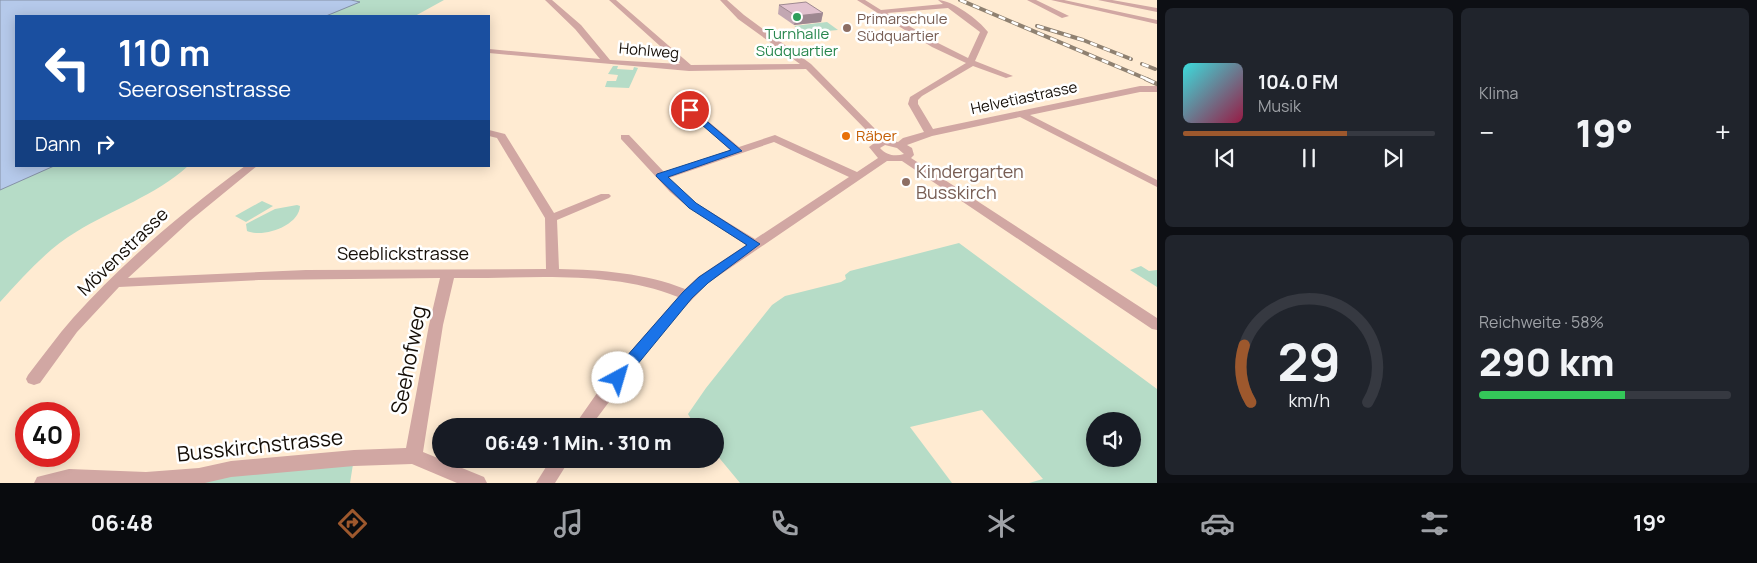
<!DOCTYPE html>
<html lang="de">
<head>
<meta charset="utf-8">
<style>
  :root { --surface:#171b24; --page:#20242c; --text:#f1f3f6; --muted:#9ea1a6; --line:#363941; --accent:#9d582d }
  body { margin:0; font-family:Manrope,sans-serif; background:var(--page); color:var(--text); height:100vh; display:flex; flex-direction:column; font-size:19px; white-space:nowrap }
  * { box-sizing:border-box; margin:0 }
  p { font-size:16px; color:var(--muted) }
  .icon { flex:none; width:28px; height:28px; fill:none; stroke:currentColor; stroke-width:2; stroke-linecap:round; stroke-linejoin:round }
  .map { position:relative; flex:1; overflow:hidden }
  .sheet { display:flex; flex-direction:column; gap:8px; padding:8px; background:#0d0f14; width:600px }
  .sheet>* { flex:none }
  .top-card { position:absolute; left:15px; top:15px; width:475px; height:152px; border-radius:0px; box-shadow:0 2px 12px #0003; background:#1a4fa0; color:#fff; overflow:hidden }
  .controls { position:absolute; left:1086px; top:412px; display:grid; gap:10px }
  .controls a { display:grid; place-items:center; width:55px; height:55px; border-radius:50%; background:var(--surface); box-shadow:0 2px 12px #0003; font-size:25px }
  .speed { position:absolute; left:15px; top:402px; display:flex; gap:10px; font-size:25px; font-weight:700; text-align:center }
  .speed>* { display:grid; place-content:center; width:65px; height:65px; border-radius:50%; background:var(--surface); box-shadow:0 2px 12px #0003; line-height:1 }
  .speed .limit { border:8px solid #d22; background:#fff; color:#111 }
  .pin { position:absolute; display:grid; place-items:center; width:42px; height:42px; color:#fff; margin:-21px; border:2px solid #fff; border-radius:50%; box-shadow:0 1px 5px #0007 }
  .me { position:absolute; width:55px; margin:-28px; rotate:39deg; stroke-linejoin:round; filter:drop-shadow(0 0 4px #0008) }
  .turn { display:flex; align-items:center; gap:18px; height:105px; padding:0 20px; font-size:22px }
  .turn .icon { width:65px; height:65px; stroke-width:2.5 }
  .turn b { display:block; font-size:35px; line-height:42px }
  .then { display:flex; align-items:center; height:48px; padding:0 20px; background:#0003; gap:10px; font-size:19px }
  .big { font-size:38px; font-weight:800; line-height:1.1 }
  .sheet .tile { flex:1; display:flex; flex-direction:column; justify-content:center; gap:8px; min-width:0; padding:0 18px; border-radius:8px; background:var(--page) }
  .sheet .dial { align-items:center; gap:0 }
  .dial svg { height:130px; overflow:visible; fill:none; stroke:var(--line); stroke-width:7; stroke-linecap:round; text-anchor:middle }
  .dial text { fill:var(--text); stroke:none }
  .song { display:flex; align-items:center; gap:15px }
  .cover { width:60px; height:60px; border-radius:8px; background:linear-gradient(135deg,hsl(180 70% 55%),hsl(340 70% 35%)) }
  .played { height:5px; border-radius:2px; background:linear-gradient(90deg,var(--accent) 65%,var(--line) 65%) }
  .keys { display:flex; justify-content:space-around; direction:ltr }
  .heat { display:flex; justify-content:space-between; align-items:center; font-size:28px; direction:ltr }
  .charge { height:8px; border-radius:4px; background:linear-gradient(90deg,#34c759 58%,var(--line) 0) }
  .sheet .tiles { flex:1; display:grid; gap:8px; grid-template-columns:repeat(2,1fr) }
  .trip { position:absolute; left:432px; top:418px; width:292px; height:50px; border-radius:25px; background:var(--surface); box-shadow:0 2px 12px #0003; font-weight:800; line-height:50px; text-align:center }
  .menu { display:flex; height:80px; justify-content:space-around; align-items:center; background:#090b0e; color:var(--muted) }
  .menu .icon { width:35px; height:35px }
  .menu .on { color:var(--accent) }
  .menu b { font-size:22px; color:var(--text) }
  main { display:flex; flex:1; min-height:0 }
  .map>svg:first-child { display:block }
</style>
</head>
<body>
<main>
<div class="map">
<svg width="1157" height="483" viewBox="0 0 1157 483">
  <rect width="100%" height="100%" fill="#ffebd2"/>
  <g fill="#b6dcc7" fill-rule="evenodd">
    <polygon points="277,0 444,0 415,16 233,16"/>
    <polygon points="827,22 838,30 805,33 794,26"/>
    <polygon points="613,66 618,66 617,69 633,70 634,67 638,68 629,88 605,87 607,81 616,81 618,75 608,74"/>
    <path d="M0 127 16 166H188C155 196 113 209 76 232 47 249 23 277 0 302Z"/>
    <polygon points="262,201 273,206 246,222 235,216"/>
    <path d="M297 205 300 206C299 226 263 238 247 231L246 224 275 209Z"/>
    <path d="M959 243 1157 389V483H1029L1043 479 982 410 910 427 952 483H740L716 454V426H695L688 414 706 388 772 305 785 296 841 282 846 279 845 275 850 271ZM1095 421H1132V459H1095Z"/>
    <polygon points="1141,266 1149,271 1157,270 1157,287 1130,270"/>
    <polygon points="354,458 350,483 43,483"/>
  </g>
  <polygon fill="#b5c9ea" stroke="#8591a6" points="0,0 351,0 360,2 326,16 16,16 16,166 54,166 0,190"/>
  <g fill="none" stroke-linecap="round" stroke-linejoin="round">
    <g fill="#d1a7a3" fill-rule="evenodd">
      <path d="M545 0H552L581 25 610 60 680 64 609 0H616L691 65 800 64 738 19 720 0H727L744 15 811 64 886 140 898 142 903 138 924 132 908 104 910 97 966 63 932 47 857 0H865L881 10 943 4 938 0C952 0 979 20 988 32L975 61 1013 76 1006 78 973 66 922 96 918 100V104L933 129 1140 86H1157V92H1140L1030 115 1157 180V187L1020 117 932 136 907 145 912 148 914 155 911 158 1157 318V330L1152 329 902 161H887L708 283 681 311 638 363 591 426H574L609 376 678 297C608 269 527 279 454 278L443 325 423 452 484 477 487 483H457L412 464 354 466 231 477 205 483H34L37 477 69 469 146 472 199 468 231 461 354 450 406 448 429 325 440 278 259 280 119 287 77 332 40 383 34 385 28 383 26 379 28 375C43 356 57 336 73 318 124 261 184 211 245 166H257L191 220 128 278 306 270 546 269 545 218 497 138 489 136V130L505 134 554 213 601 194H609L611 196 609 198 557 220 559 269C602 270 645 273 685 289L698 277 746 245 688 207 670 192 621 139V135H629L664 172 730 150 688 112V108L691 107 739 147 775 135 857 172 878 158 869 147 877 141 806 69 689 71 489 53V49L600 59 575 29ZM948 8 980 32 968 58 938 43 887 13ZM774 142 849 177 755 239 696 203 669 178ZM885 145 897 148 904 154C895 157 886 155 880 148Z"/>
      <polygon points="1027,0 1036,0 1069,16 1062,18"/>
      <polygon points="1051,0 1064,0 1157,20 1157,24"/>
      <polygon points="1098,0 1112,0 1157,8 1157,12"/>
      <polygon points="551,459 570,459 555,483 536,483"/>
    </g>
    <g stroke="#8f8171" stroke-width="4">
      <g id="rail-far1">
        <polyline points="960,0 1149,80"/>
        <polyline points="1037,26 1083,40 1131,59"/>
        <polyline points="1142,64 1155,69"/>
      </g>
    </g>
    <g stroke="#8f8171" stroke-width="4.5">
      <polyline id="rail" points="1146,79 1157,84"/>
    </g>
    <use href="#rail-far1" stroke="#fff" stroke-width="2.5" stroke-dasharray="7" stroke-linecap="butt"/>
    <use href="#rail" stroke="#fff" stroke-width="3" stroke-dasharray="9" stroke-linecap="butt"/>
  </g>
  <polygon fill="#c2a7b2" points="779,5 823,13 821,22 794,25 778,14"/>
  <polygon fill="#9e8891" points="823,13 821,22 794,25 796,16"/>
  <polygon fill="#e2c2cf" stroke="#9e8891" points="806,2 823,13 796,16 779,5"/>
  <polygon fill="#1a73e8" stroke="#114b97" points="690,107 742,151 668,177 696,203 760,244 708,283 692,298 623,382 618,383 612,382 610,378 612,373 683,292 699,277 747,245 689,208 656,176 657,174 731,150 687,112 686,110"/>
  <circle fill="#2e9e5b" stroke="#fff" stroke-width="2" cx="797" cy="17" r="5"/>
  <g fill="#8d6e63" stroke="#fff" stroke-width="2">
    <circle cx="847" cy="28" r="5"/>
    <circle cx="906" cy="182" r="5"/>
  </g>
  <circle fill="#e8710a" stroke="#fff" stroke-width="2" cx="846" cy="136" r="5"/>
  <g text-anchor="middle" stroke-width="5" stroke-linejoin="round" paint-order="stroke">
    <g font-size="15" fill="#785e54" stroke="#fff" text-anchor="start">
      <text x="857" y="24">Primarschule<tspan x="857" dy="17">Südquartier</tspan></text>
    </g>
    <g font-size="15" fill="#27864d" stroke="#fff">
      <text x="797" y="39">Turnhalle<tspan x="797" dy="17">Südquartier</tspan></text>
    </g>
    <g font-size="15" fill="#140d06" stroke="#fff">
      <text transform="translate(649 51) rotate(5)" y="5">Hohlweg</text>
      <text transform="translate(1024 98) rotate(-12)" y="5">Helvetiastrasse</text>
    </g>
    <g font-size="15" fill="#c56008" stroke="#fff" text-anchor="start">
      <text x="856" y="141">Räber</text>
    </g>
    <g font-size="18" fill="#785e54" stroke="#fff" text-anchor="start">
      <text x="916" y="178">Kindergarten<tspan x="916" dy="21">Busskirch</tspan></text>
    </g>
    <g font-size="18" fill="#140d06" stroke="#fff">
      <text transform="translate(123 252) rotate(-44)" y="6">Mövenstrasse</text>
      <text x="403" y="260">Seeblickstrasse</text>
    </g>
    <g font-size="21" fill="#140d06" stroke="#fff">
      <text transform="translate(409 360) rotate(-79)" y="7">Seehofweg</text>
      <text transform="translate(260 446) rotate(-6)" y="7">Busskirchstrasse</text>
    </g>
  </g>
</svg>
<div class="controls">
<a><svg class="icon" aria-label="sound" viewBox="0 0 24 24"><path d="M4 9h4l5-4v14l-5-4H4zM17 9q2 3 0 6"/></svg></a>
</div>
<div class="speed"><div class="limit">40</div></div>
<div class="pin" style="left:690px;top:110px;background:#d93025"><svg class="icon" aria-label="arrive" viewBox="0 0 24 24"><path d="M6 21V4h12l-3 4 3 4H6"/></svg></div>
<svg class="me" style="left:618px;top:378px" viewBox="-20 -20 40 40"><circle r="19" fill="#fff"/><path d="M0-13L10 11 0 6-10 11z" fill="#1a73e8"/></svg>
<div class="trip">06:49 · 1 Min. · 310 m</div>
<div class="top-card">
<div class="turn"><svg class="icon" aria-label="left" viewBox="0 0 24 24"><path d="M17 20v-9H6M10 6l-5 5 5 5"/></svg><div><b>110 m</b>Seerosenstrasse</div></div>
<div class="then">Dann<svg class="icon" aria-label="right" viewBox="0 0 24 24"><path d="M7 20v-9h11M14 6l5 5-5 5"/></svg></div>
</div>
</div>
<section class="sheet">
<div class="tiles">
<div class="tile">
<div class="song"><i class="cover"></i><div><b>104.0 FM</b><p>Musik</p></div></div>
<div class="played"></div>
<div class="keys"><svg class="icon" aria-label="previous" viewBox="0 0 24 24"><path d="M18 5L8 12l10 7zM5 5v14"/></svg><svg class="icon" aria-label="pause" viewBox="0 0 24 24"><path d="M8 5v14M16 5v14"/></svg><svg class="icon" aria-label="next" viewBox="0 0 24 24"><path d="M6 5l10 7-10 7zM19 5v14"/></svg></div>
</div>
<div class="tile"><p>Klima</p>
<div class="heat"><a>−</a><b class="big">19°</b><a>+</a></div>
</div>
<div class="tile dial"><svg viewBox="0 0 100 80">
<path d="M14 69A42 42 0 1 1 86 69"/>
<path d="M14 69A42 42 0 0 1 10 34" stroke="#9d582d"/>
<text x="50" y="56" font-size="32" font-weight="700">29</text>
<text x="50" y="72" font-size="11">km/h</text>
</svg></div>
<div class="tile"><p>Reichweite · 58%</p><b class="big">290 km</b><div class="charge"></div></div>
</div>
</section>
</main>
<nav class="menu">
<b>06:48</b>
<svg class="icon on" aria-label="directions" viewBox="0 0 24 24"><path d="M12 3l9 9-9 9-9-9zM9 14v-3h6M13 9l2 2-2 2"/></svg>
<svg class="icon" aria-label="music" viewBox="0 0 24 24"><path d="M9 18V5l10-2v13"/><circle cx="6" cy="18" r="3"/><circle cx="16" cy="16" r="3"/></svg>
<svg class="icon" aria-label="phone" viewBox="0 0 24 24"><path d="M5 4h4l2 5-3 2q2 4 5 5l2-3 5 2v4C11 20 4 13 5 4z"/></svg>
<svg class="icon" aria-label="climate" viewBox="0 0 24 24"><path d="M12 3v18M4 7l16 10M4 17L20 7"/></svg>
<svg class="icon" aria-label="car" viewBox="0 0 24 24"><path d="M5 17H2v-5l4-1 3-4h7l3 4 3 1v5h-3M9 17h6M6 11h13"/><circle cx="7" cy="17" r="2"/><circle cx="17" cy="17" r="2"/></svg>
<svg class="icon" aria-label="filters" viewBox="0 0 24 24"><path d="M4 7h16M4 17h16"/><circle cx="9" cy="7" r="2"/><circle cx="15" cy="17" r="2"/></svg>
<b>19°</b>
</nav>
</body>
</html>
